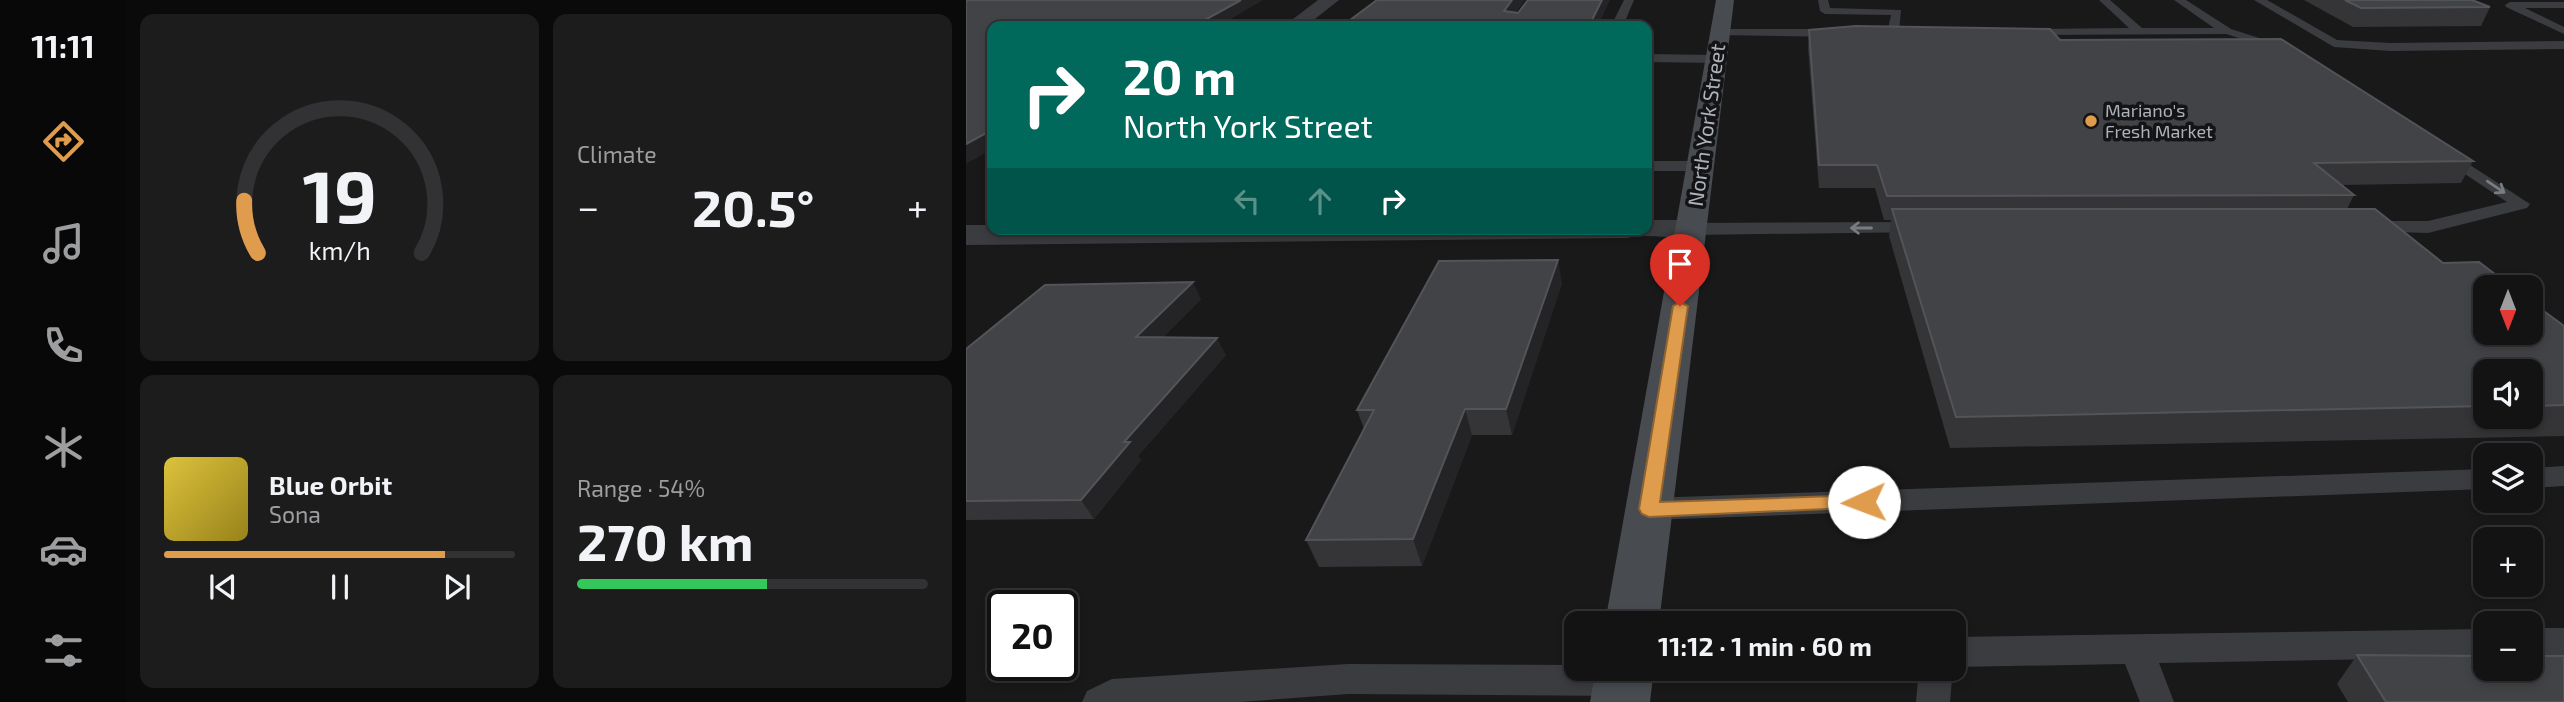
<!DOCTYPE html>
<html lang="en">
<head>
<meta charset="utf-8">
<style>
  :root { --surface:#131314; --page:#1c1c1d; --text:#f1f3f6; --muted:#9d9ea0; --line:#323234; --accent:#df9c4c }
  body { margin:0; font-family:"Exo 2",sans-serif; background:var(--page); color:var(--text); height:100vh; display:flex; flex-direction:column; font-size:26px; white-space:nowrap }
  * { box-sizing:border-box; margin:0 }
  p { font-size:23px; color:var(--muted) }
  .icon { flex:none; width:38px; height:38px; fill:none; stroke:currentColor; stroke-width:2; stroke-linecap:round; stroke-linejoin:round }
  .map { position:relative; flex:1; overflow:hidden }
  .panel { display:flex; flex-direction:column; gap:14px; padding:14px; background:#0a0a0b; width:840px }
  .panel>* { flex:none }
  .banner { position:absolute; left:21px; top:21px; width:665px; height:214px; border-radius:14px; box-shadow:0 4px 10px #0003,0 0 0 2px var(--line); background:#00695c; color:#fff; overflow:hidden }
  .needle { width:46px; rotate:180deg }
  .controls { position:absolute; left:1507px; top:275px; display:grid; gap:14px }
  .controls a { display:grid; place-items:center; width:70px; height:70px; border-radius:14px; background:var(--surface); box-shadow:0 4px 10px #0003,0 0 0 2px var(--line); font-size:35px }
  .speed { position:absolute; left:21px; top:590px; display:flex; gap:14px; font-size:35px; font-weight:700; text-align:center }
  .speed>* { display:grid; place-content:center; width:91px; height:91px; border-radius:50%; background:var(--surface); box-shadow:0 4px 10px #0003,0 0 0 2px var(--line); line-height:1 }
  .speed .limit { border:4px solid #111; border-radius:10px; background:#fff; color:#111 }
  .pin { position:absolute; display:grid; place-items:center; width:60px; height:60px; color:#fff; margin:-72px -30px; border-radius:50% 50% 50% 0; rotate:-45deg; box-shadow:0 0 7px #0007 }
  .pin .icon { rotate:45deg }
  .me { position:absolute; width:77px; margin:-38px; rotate:268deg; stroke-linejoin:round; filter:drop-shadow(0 0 5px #0008) }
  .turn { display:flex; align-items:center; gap:24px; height:147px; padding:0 21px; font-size:32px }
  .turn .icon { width:91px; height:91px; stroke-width:2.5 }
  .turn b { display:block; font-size:49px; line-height:60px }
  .lanes { display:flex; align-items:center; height:66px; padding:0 21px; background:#0003; justify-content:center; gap:35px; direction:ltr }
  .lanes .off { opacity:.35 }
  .big { font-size:52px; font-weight:700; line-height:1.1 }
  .panel .widget { flex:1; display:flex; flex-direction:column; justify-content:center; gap:10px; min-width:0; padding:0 24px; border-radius:14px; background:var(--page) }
  .panel .dial { align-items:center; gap:0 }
  .dial svg { height:182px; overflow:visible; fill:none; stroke:var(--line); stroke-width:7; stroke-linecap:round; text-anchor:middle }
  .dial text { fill:var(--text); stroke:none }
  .song { display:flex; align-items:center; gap:21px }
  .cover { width:84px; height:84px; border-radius:10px; background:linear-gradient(135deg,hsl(50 70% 55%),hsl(50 70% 35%)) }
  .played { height:7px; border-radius:4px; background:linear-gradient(90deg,var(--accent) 80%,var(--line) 80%) }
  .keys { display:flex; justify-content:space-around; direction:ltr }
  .heat { display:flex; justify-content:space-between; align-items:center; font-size:38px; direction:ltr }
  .charge { height:10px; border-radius:5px; background:linear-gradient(90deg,#34c759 54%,var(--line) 0) }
  .panel .tiles { flex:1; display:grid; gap:14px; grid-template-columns:repeat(2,1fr) }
  .trip { position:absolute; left:598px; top:611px; width:402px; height:70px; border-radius:14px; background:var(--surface); box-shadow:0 4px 10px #0003,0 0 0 2px var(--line); font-weight:700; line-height:70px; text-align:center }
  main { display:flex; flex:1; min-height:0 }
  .menu { display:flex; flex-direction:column; width:126px; justify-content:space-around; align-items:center; background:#080808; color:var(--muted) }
  .menu .icon { width:49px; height:49px }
  .menu .active { color:var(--accent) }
  .menu b { font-size:32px; color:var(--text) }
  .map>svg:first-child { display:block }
</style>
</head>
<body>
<main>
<nav class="menu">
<b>11:11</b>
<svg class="icon active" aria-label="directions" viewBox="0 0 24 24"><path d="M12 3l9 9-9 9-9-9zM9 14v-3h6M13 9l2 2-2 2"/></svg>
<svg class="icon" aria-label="music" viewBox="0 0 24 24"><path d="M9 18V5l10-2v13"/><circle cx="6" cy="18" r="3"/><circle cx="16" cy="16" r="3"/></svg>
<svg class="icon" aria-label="phone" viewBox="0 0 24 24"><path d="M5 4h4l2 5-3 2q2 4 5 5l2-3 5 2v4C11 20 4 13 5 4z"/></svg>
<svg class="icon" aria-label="climate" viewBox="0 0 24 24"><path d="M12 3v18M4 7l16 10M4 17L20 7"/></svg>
<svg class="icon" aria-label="car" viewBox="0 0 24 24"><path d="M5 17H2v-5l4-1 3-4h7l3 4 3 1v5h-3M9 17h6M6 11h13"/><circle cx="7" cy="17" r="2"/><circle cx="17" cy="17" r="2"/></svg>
<svg class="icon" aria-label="filters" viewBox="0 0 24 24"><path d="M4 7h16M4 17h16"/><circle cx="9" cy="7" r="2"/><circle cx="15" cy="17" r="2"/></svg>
</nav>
<section class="panel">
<div class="tiles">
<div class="widget dial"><svg viewBox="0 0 100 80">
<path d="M14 69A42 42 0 1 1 86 69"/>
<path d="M14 69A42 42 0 0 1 8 46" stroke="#df9c4c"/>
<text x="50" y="56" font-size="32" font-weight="700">19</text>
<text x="50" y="72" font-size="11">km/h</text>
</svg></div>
<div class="widget"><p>Climate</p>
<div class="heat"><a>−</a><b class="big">20.5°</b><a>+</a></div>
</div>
<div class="widget">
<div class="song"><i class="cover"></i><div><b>Blue Orbit</b><p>Sona</p></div></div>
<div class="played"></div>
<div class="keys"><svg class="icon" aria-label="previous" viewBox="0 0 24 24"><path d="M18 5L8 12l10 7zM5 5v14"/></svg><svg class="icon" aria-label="pause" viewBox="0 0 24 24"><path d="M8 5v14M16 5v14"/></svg><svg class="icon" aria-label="next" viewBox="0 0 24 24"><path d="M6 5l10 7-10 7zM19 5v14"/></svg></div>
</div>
<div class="widget"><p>Range · 54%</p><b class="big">270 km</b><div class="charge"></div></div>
</div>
</section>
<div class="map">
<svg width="1598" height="702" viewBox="0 0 1598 702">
  <rect width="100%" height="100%" fill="#19191a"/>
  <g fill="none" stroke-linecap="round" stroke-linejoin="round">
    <g fill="#3a3c3f" fill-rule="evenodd">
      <polygon points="658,0 668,0 657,26 645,26"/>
      <polygon points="852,0 862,0 864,8 935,10 933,33 927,37 921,33 925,15 859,14 854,11"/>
      <polygon points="1133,0 1144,0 1176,28 1248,28 1208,0 1220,0 1265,29 1324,48 1318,52 1260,34 1055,35 1049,32 1055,29 1163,28"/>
      <polygon points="1288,0 1301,0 1371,40 1424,43 1598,41 1598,49 1424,51 1368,47"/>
      <polygon points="1544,2 1598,2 1598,8 1559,8 1598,27 1598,34 1540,7 1539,5"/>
      <polygon points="754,29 874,29 880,33 874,37 750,35 750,31"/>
      <polygon points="681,54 751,55 757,59 751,63 681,62"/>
      <polygon points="1478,148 1564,204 1561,208 1462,233 1397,231 1395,227 1397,223 1404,221 1462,221 1541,202 1472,156 1470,153 1472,150"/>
      <polygon points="681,161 735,161 743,166 735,171 681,171"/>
      <polygon points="953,222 960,224 962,228 960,232 726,235 717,229 726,223"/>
      <polygon points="1598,466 1598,486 1564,488 1564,468"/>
      <polygon points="1519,469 1519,489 683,520 673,516 669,509 673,502 683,498"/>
      <rect x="1564" y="628" width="34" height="28"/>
      <polygon points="1519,629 1519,657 1193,663 1208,702 1174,702 1159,664 989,667 989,637"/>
      <polygon points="382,664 611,665 611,668 665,668 669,670 674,681 669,692 657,696 382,694 274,702 116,702 121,691 146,679"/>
      <polygon points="953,668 987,668 984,702 950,702"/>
    </g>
    <g fill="#3a3c3f" fill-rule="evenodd">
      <polygon points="352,0 373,0 340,26 318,26"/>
      <path d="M681 220H726L737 222 742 229 737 236C712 242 685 232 661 238L0 245V225H26V229H681Z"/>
    </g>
    <g fill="#484b4f" fill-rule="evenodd">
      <polygon points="750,0 768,0 693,623 639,623"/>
      <polygon points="630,668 688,668 684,702 624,702"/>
    </g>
  </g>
  <g fill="#353538" fill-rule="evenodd">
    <polygon points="1338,0 1506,0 1524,7 1515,26 1387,27"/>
    <path d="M843 30 1094 40 1507 161 1495 183 1375 185 1388 195 1381 209 1477 263 1598 326V436L984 448 923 236 925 220H918L909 188H853L842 48ZM1519 371H1564V416H1519Z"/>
    <polygon points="596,283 546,435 506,435 456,566 353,567 340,540 398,429 391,410"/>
    <polygon points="235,299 197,337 260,355 172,456 175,460 128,519 0,520 0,349"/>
    <polygon points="1391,655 1598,702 1382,702 1371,684"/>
  </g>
  <g fill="#242426">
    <polygon points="275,0 297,0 253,26 228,26"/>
    <polygon points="546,0 559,0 540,26 538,11"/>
    <polygon points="636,0 644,0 632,26 623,26"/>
    <polygon points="26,130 26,149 0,164 0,144"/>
    <polygon points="592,260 596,283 546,435 540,409"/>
    <polygon points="227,282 235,299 180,354 170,337"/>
    <polygon points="251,338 260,355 172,456 175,460 128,519 115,500 158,442"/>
    <polygon points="499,409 506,435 456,566 447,539"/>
  </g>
  <g fill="#424346" stroke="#525458" stroke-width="2">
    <polygon points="2,0 275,0 228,26 26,26 26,130 0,144 0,1"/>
    <polygon points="411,0 546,0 538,11 552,13 562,0 636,0 623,26 376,26"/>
    <polygon points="1379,0 1506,0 1524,7 1395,8"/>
    <polygon points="890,26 1084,29 1094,40 1315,39 1507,161 1348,163 1388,195 921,196 911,165 853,165 843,30"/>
    <polygon points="926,209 1409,209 1477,263 1513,262 1546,287 1519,287 1519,332 1564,332 1564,301 1598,326 1598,405 1564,406 1564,371 1519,371 1519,406 990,417"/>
    <polygon points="592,260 540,409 499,409 447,539 340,540 408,410 391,410 473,261"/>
    <polygon points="227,282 170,337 251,338 158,442 164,442 115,500 0,501 0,349 79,285"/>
    <polygon points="1391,655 1519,656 1519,668 1564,668 1564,656 1598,656 1598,702 1420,702"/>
  </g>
  <defs><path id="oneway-shaft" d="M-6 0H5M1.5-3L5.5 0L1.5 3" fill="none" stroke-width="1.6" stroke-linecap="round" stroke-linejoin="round" transform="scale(1.75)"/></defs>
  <g stroke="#797d82">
    <use href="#oneway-shaft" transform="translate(1530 187) rotate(34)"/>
    <use href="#oneway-shaft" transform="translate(895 228) rotate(180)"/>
  </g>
  <polygon fill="#df9c4c" stroke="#916531" stroke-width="2" points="714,302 722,306 694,502 898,495 905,497 908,502 905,507 683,517 676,514 673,509 707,306"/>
  <circle fill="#df9c4c" stroke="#141416" stroke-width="2.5" cx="1125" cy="121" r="7"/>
  <g text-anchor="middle" stroke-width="7" stroke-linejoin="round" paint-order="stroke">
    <g font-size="18" fill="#acb2b9" stroke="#141416" text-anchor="start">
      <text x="1139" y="117">Mariano's<tspan x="1139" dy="21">Fresh Market</tspan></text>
    </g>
    <g font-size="21" fill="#acb2b9" stroke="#141416">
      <text transform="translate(741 125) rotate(-82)" y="7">North York Street</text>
    </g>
  </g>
</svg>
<div class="controls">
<a><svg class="needle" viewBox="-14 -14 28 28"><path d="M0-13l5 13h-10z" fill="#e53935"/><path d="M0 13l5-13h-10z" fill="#9d9ea0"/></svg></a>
<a><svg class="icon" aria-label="sound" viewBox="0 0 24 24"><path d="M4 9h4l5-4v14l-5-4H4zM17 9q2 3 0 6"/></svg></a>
<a><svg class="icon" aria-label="layers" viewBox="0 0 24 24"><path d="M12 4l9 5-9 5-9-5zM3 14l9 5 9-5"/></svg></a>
<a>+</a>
<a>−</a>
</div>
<div class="speed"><div class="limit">20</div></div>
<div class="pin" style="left:714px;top:306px;background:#d93025"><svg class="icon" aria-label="arrive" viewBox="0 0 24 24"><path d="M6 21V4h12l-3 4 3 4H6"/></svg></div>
<svg class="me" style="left:898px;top:502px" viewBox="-20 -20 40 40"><circle r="19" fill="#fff"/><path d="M0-13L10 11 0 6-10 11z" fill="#df9c4c"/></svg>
<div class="trip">11:12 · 1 min · 60 m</div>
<div class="banner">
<div class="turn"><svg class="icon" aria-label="right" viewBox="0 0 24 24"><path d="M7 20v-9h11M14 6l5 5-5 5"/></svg><div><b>20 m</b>North York Street</div></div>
<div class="lanes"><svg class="icon off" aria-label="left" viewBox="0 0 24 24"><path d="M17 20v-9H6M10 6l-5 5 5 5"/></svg><svg class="icon off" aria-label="ahead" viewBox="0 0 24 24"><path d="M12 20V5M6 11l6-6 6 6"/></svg><svg class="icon" aria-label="right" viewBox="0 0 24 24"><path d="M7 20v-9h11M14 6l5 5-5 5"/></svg></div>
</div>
</div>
</main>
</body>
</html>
